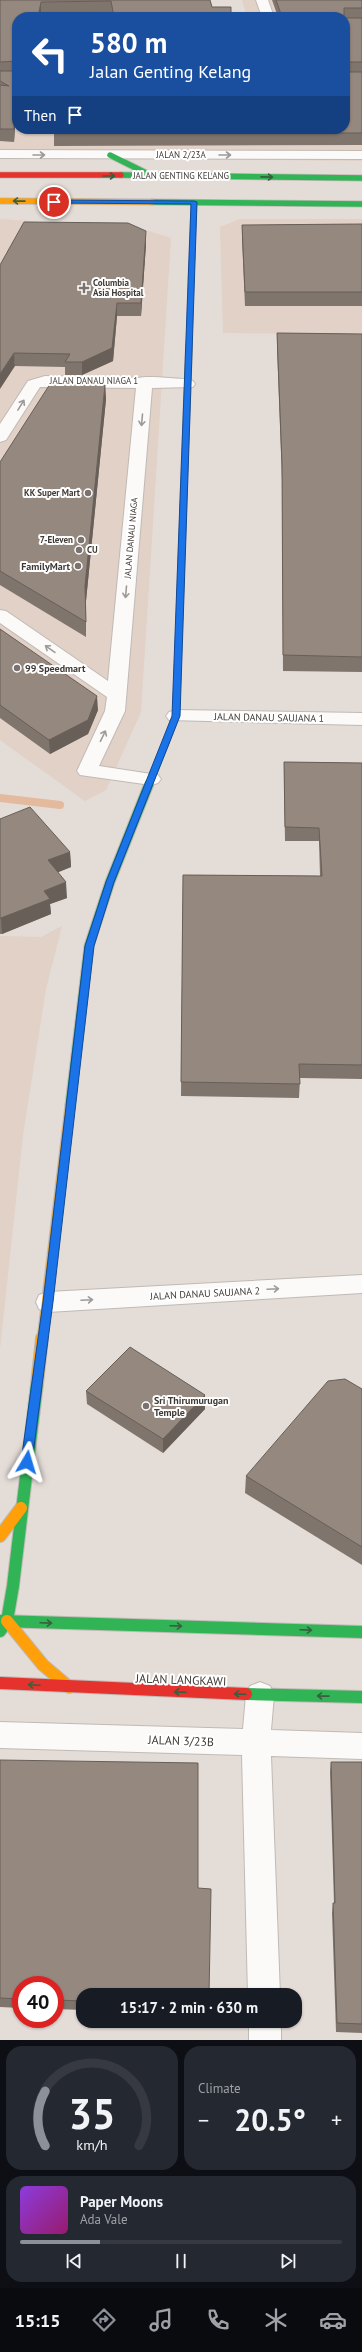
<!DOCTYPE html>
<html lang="en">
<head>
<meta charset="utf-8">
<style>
  :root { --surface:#171b24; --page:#242831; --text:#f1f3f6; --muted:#9ea1a6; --line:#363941; --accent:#8c9099 }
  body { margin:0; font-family:"PT Sans",sans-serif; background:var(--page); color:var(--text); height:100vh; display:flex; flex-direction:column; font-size:15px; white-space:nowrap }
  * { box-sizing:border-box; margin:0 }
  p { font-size:13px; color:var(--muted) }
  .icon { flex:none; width:22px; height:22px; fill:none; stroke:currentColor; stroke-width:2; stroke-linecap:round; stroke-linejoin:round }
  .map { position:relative; height:2040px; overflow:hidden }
  .drawer { display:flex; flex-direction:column; gap:6px; padding:6px; background:#0d0f14; flex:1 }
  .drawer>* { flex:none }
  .top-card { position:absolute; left:12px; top:12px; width:338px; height:122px; border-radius:16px; box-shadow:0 1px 3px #0004; background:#1a4fa0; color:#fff; overflow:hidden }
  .speed { position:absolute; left:12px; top:1976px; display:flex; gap:8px; font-size:20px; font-weight:700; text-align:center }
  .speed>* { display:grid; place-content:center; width:52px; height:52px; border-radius:50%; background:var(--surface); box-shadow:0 1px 3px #0004; line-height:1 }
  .speed .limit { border:6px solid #d22; background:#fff; color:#111 }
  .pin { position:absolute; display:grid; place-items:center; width:34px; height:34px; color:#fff; margin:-17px; border:2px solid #fff; border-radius:50%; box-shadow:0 1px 4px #0007 }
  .me { position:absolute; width:44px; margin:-22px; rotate:7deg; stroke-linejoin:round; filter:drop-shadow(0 0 3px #0008) }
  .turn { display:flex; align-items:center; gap:14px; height:84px; padding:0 12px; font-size:18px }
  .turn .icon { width:52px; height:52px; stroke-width:2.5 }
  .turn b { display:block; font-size:28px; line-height:34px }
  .then { display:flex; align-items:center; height:38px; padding:0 12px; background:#0003; gap:8px; font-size:15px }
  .big { font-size:30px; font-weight:800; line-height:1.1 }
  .drawer .widget { flex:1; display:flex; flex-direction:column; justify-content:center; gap:6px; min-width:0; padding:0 14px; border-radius:16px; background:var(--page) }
  .drawer .dial { align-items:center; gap:0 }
  .dial svg { height:104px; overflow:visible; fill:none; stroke:var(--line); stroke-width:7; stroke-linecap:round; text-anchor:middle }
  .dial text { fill:var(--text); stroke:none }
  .song { display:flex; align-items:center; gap:12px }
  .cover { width:48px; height:48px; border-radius:6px; background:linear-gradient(135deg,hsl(270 70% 55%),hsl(320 70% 35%)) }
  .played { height:4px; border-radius:2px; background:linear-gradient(90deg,var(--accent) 25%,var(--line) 25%) }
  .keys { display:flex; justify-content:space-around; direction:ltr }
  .heat { display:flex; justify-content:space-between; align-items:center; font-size:22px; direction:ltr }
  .drawer .tiles { flex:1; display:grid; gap:6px; grid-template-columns:1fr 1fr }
  .widget:last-child { grid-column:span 2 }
  .trip { position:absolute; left:76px; top:1988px; width:226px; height:40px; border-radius:16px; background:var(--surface); box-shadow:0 1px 3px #0004; font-weight:800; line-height:40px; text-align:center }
  .menu { display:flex; height:64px; justify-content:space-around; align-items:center; background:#090b0e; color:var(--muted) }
  .menu .icon { width:28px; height:28px }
  .menu .on { color:var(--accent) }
  .menu b { font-size:18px; color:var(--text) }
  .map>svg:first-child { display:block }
</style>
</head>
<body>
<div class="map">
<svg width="362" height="2040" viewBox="0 0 362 2040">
  <rect width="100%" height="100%" fill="#e4dcd7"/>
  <g fill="#e1d1c7">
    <polygon points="242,0 362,0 362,161 0,157 0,74 17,73 17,129 345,129 345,17 247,17"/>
    <polygon points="0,219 139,228 171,238 141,712 106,790 85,801 0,740"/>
    <polygon points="240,219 362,219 362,334 223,333 220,227"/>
    <polygon points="62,926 46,989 23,1135 0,1349 0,936 41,937"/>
  </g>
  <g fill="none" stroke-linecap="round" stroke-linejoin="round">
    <polyline stroke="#e3ba9e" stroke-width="8" points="0,798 60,805"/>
    <g stroke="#c0bab5" stroke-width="2">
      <g id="street">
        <polygon points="256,0 268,0 274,17 262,17"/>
        <polygon points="0,150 362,151 362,159 0,158"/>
        <path d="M45 376 139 378C146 375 177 379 187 379L193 381 195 384 193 387 152 388 125 711 99 766 158 775 161 779 158 783 151 785 80 775 77 771 105 711 107 697 0 623V610L6 611 108 681 136 388 40 387 6 440 0 442V424L26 384 28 381Z"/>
        <polygon points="176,710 362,713 362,725 169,720 166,716 169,712"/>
        <polygon points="362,1275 362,1293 48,1312 39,1309 36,1302 39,1295 48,1292"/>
        <polygon points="260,1682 270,1686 274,1695 271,1730 362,1733 362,1759 271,1756 280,1995 248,1995 242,1755 0,1748 0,1722 243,1729 246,1695 250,1686"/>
        <rect x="249" y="2021" width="32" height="19"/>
      </g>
    </g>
    <g stroke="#c0bab5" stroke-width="7">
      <g id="fast-far3">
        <polyline points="110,155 148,174"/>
        <polyline points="121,175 362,178"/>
        <polyline points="152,202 362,204"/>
        <polyline points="191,278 194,203"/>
      </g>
    </g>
    <g stroke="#c0bab5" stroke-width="8">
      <polyline id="fast-far2" points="149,785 165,745"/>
    </g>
    <g stroke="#c0bab5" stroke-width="11">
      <polyline id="fast-far1" points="70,1105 89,946 110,882 149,784"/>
    </g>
    <g stroke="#c0bab5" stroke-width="14">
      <g id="fast">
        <polyline points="0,1621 362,1632"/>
        <polyline points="0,1631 7,1621 13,1586 37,1384"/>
        <polyline points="246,1694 362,1697"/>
      </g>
    </g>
    <g stroke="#c0bab5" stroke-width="7">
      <g id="slow-far3">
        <polyline points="0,201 152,202"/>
        <polyline points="189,347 191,278"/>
      </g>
    </g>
    <g stroke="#c0bab5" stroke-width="8">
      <polyline id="slow-far2" points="184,485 189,346"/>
    </g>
    <g stroke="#c0bab5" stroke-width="11">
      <polyline id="slow-far1" points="42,1339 70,1105"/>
    </g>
    <g stroke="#c0bab5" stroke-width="14">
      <g id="slow">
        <polyline points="37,1384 42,1338"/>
        <polyline points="0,1536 21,1508"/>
        <polyline points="7,1621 43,1665 69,1687"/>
      </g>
    </g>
    <g stroke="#c0bab5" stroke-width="7">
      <polyline id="jam-far2" points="0,175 121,175"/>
    </g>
    <g stroke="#c0bab5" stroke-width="8">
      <polyline id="jam-far1" points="165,745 176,716 184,485"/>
    </g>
    <g stroke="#c0bab5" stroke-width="14">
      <polyline id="jam" points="0,1683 246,1694"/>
    </g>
    <use href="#street" fill="#fbfaf9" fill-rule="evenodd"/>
    <use href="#fast-far3" stroke="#30b455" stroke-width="5.5"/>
    <use href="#fast-far2" stroke="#30b455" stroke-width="7"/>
    <use href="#fast-far1" stroke="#30b455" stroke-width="9"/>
    <use href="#fast" stroke="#30b455" stroke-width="12"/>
    <use href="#slow-far3" stroke="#ff9f0a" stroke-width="5.5"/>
    <use href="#slow-far2" stroke="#ff9f0a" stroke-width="7"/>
    <use href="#slow-far1" stroke="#ff9f0a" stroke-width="9"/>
    <use href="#slow" stroke="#ff9f0a" stroke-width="12"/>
    <use href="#jam-far2" stroke="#e5322d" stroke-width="5.5"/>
    <use href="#jam-far1" stroke="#e5322d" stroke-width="7"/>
    <use href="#jam" stroke="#e5322d" stroke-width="12"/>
  </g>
  <g fill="#80756d">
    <polygon points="0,0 210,0 212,7 231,17 112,17 111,13 41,14 17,17 17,95 14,142 0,141"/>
    <polygon points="272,0 362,0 362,145 54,146 54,133 345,129 345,17 278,17"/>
    <polygon points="362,224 362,306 245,306 242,238 242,225"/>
    <polygon points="146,244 141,316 117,316 113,361 82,375 65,375 65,367 15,366 0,265"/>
    <polygon points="277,333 362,334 362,672 283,671 282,480 277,347"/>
    <polygon points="105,385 106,399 86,601 86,637 0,585 0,462"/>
    <polygon points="0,629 98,710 88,734 50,754 0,718"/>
    <polygon points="284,762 362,763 362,1079 300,1078 299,1098 181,1096 183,875 320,876 319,841 285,841 284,776"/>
    <polygon points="0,819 70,852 71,867 58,872 67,898 50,904 51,914 2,934 0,934"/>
    <polygon points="362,1389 362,1565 245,1493 246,1476"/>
    <polygon points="86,1391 205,1409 163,1453 87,1404"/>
    <polygon points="0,1760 83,1995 83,2010 55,2009 55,1985 21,1985 21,2008 0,2007"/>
    <polygon points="331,1762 362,1762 362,2033 336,2032 332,1913 333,1903 334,1903 330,1772"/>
  </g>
  <g fill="#685f59">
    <polygon points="41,2 41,17 38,17"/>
    <polygon points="17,73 17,95 14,142 14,129"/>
    <polygon points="146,231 146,244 141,316 141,303"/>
    <polygon points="117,303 117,316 113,361 82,375 82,362"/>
    <polygon points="14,353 15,366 0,389 0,374"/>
    <polygon points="105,385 106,399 86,601 86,637 85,586"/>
    <polygon points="97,696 98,710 88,734 50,754 49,740"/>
    <polygon points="70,852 71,867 49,876 48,860"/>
    <polygon points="66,882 67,898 50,904 51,914 2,934 1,918 44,891"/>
    <polygon points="205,1395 205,1409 163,1453 163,1439"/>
  </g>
  <g fill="#95887f" stroke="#685f59">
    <polygon points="0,0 210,0 212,7 231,7 231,17 114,17 111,1 41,2 38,17 17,17 17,61 0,62"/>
    <polygon points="276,0 362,0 362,8 344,8 344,17 282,17"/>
    <rect x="345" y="18" width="17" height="44"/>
    <polygon points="0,71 17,71 14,129 0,129 0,85 9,86 0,81"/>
    <polygon points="345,72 362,72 362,133 54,133 54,129 345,129"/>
    <polygon points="24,222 128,223 146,231 141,303 117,303 112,348 82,362 65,362 70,354 14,353 0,374 0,265"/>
    <polygon points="362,224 362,292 245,292 242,225"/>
    <polygon points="277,333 362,334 362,657 283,655 282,464"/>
    <polygon points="50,384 105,385 85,586 86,622 0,571 0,462"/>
    <polygon points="0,629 97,696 88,720 49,740 0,705"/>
    <polygon points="284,762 362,763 362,1065 299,1064 300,1084 181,1082 183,875 322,876 319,828 285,827"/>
    <polygon points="30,807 70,852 48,860 66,882 44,891 50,899 1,918 0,918 0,819"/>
    <polygon points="130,1347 205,1395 163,1439 86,1391"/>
    <polygon points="345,1379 362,1389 362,1547 246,1476 328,1381"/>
    <polygon points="0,1760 198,1763 198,1888 211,1889 209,1995 83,1995 83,2001 55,2000 55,1985 21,1985 21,1999 0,1998"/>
    <polygon points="331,1762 362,1762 362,2024 337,2023 333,1903 335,1903"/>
  </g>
  <defs><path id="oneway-shaft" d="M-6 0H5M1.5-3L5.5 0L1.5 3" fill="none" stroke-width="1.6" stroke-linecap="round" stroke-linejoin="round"/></defs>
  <g stroke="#9d9a97">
    <use href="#oneway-shaft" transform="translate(39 155)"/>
    <use href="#oneway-shaft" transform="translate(225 155)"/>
    <use href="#oneway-shaft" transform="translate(21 405) rotate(-58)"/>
    <use href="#oneway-shaft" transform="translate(142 420) rotate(95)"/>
    <use href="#oneway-shaft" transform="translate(126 592) rotate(95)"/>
    <use href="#oneway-shaft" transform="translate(50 649) rotate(-145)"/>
    <use href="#oneway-shaft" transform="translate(103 736) rotate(-64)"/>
    <use href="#oneway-shaft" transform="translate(273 1289) rotate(-3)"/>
    <use href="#oneway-shaft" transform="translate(87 1300) rotate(-3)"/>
  </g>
  <g stroke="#3a5e3f">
    <use href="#oneway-shaft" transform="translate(109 176)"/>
    <use href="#oneway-shaft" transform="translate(267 177) rotate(1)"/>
    <use href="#oneway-shaft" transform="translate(19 201) rotate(-179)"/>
    <use href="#oneway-shaft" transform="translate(46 1623) rotate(2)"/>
    <use href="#oneway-shaft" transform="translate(176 1626) rotate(2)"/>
    <use href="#oneway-shaft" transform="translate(306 1630) rotate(2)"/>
    <use href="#oneway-shaft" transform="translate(34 1685) rotate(-177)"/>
    <use href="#oneway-shaft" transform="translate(180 1692) rotate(-178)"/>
    <use href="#oneway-shaft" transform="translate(240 1694) rotate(-178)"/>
    <use href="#oneway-shaft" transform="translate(323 1696) rotate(-179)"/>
  </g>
  <polygon fill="#1a73e8" stroke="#114b97" points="54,200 194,201 197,202 180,716 114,882 94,946 53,1302 32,1462 27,1467 21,1462 43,1302 85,946 106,882 172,716 191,204 52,203"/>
  <g fill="#79726e" stroke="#fff" stroke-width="1.5">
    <path d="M82 282h4v4h4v4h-4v4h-4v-4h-4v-4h4z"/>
    <circle cx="88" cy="493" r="4"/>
    <circle cx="81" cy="540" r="4"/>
    <circle cx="79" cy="550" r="4"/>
    <circle cx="78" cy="566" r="4"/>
    <circle cx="17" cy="668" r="4"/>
    <circle cx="146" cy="1406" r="4"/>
  </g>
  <g text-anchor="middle" stroke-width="4" stroke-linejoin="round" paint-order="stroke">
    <g font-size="9" fill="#3f3935" stroke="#fff">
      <text x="181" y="158">JALAN 2/23A</text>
      <text x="181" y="179">JALAN GENTING KELANG</text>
      <text x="94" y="384">JALAN DANAU NIAGA 1</text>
      <text transform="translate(131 538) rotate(-85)" y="3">JALAN DANAU NIAGA</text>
    </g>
    <g font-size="9" font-weight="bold" fill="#3f3935" stroke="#fff" text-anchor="start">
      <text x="93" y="286">Columbia<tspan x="93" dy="10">Asia Hospital</tspan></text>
      <text x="80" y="496" text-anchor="end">KK Super Mart</text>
      <text x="73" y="543" text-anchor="end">7-Eleven</text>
      <text x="87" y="553">CU</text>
    </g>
    <g font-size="10" font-weight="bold" fill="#3f3935" stroke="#fff" text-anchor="start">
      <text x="70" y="570" text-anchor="end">FamilyMart</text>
      <text x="25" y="672">99 Speedmart</text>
      <text x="154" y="1404">Sri Thirumurugan<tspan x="154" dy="12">Temple</tspan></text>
    </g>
    <g font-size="10" fill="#3f3935" stroke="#fff">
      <text transform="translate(269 717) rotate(1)" y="4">JALAN DANAU SAUJANA 1</text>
      <text transform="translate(205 1293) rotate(-3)" y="4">JALAN DANAU SAUJANA 2</text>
    </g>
    <g font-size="12" fill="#3f3935" stroke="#fff">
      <text transform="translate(181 1680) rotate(2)" y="4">JALAN LANGKAWI</text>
      <text transform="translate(181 1741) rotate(2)" y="4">JALAN 3/23B</text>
    </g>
  </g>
</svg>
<div class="speed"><div class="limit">40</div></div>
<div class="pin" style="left:54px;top:202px;background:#d93025"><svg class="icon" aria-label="arrive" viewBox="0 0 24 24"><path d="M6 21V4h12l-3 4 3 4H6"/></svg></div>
<svg class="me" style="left:27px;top:1462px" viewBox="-20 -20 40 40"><path d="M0-17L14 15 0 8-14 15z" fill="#1a73e8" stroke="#fff" stroke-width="4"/></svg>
<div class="trip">15:17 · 2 min · 630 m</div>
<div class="top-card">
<div class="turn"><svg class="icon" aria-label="left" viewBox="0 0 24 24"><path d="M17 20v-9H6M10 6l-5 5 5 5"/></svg><div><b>580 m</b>Jalan Genting Kelang</div></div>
<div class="then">Then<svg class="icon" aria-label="arrive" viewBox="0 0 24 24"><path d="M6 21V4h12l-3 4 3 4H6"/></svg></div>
</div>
</div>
<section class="drawer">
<div class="tiles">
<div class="widget dial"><svg viewBox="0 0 100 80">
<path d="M14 69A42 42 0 1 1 86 69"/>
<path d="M14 69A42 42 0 0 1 14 27" stroke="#8c9099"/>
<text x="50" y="56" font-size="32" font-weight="700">35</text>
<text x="50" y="72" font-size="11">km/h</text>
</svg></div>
<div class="widget"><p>Climate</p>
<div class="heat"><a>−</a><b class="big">20.5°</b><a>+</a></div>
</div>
<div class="widget">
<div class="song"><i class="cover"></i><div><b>Paper Moons</b><p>Ada Vale</p></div></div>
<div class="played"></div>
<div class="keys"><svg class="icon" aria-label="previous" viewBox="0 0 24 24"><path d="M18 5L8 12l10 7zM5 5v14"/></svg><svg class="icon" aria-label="pause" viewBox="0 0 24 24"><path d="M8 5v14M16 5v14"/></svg><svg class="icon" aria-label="next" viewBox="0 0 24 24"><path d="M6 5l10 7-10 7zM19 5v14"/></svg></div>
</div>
</div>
</section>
<nav class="menu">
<b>15:15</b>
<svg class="icon on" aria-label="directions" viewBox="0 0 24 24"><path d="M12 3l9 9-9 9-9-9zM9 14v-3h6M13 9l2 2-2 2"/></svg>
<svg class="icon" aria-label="music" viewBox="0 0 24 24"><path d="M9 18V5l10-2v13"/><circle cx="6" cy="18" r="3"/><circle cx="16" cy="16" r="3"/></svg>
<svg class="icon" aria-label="phone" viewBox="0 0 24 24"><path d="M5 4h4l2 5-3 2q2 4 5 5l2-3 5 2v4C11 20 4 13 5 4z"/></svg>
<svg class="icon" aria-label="climate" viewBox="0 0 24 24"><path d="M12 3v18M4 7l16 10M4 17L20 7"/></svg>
<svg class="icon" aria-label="car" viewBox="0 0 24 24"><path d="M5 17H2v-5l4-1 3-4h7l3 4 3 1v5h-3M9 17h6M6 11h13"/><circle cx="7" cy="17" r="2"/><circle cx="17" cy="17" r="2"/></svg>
</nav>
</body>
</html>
